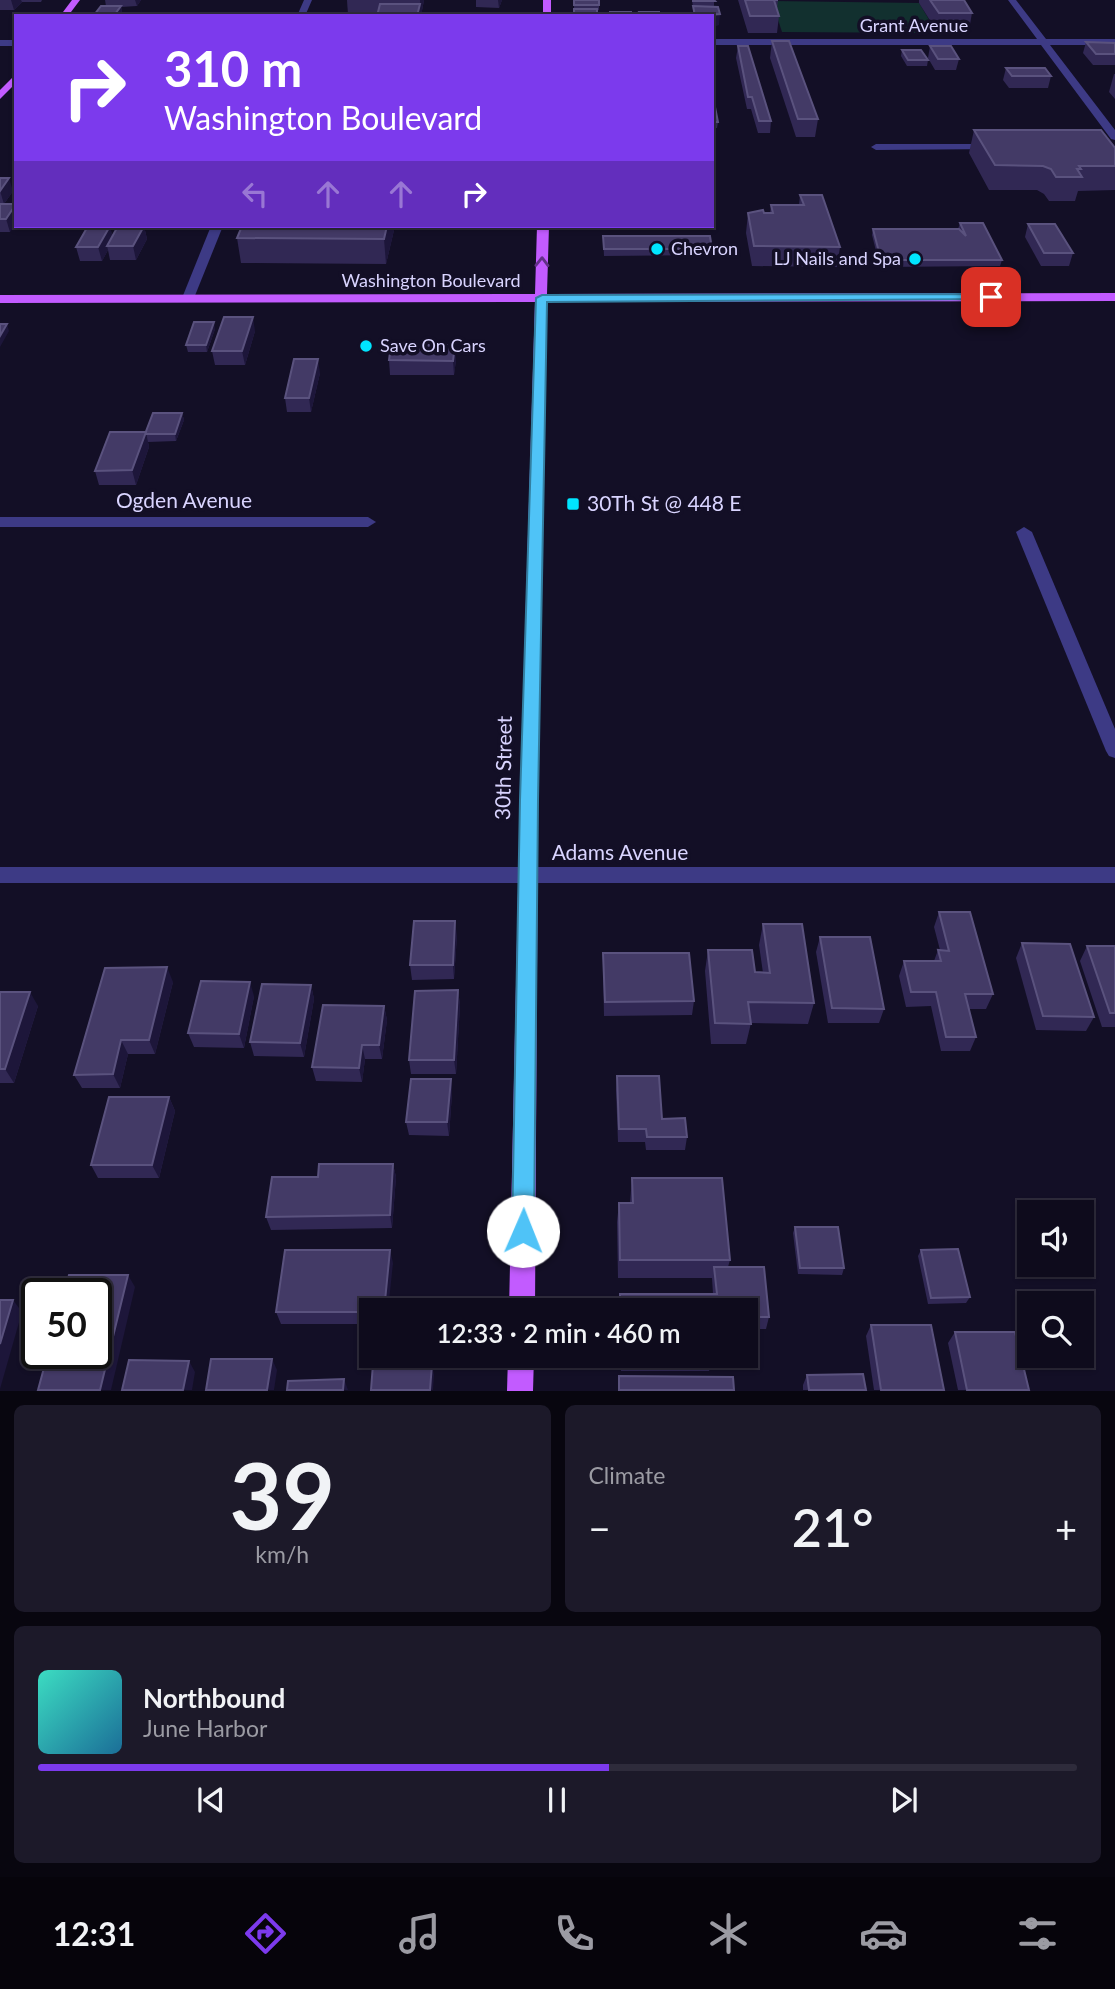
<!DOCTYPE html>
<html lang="en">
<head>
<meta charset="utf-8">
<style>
  :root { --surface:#0e0b1c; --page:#1c1929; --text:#f1f3f6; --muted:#9b9ba3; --line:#2e2b3b; --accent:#7c3aed }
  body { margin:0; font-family:Lato,sans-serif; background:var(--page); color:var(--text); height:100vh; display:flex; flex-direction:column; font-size:26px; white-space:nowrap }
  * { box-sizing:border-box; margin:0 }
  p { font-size:23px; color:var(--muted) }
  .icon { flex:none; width:38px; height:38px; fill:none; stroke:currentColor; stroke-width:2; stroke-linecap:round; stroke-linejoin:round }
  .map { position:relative; height:1391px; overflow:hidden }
  .details { display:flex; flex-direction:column; gap:14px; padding:14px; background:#08060f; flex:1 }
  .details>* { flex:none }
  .hud { position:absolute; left:14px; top:14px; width:700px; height:214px; border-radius:0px; box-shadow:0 2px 5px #0004,0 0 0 2px var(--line); background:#7c3aed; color:#fff; overflow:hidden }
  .fabs { position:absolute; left:1017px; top:1200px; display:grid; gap:14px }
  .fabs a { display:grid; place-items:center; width:77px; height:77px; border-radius:0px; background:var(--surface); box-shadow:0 2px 5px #0004,0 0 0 2px var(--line); font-size:35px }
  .speed { position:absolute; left:21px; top:1278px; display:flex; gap:14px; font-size:35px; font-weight:700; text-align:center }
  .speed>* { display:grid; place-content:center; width:91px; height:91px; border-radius:50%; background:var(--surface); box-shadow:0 2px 5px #0004,0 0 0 2px var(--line); line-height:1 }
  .speed .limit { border:4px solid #111; border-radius:10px; background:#fff; color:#111 }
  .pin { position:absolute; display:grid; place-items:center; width:60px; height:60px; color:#fff; margin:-30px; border-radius:14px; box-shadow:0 4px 10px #0006 }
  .me { position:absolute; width:77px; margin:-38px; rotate:1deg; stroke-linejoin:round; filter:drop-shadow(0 0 5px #0008) }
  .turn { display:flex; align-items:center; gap:24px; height:147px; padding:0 35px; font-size:32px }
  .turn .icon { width:91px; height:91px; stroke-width:2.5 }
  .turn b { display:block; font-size:49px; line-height:60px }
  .lanes { display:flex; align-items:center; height:66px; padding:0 35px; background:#0003; justify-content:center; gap:35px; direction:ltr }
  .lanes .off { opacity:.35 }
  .big { font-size:52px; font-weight:600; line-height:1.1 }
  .details .widget { flex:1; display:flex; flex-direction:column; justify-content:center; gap:10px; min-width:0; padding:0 24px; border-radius:10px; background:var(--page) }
  .details .dial { align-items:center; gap:0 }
  .dial b { font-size:91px; line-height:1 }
  .song { display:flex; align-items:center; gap:21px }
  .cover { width:84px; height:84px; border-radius:10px; background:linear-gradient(135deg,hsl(170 70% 55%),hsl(200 70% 35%)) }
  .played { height:7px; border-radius:4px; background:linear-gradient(90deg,var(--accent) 55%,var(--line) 55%) }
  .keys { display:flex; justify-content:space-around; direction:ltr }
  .heat { display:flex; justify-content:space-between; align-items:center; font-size:38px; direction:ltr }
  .details .tiles { flex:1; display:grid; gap:14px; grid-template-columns:1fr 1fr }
  .widget:last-child { grid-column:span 2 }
  .trip { position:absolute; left:359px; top:1298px; width:399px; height:70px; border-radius:0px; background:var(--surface); box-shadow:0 2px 5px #0004,0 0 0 2px var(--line); font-weight:600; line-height:70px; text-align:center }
  .tabs { display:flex; height:112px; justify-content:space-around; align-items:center; background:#06040b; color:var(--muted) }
  .tabs .icon { width:49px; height:49px }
  .tabs .selected { color:var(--accent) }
  .tabs b { font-size:32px; color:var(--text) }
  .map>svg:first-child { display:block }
</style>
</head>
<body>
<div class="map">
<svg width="1115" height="1391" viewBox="0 0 1115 1391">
  <rect width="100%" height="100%" fill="#130f26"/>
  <polygon fill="#12302f" points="772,1 919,3 937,33 782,32"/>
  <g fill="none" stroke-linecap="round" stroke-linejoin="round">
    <g fill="#3d3a85" fill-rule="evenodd">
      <polygon points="304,0 312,0 305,16 297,16"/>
      <polygon points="1008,0 1016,0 1046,39 1115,39 1115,45 1050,45 1115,130 1115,140 1111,139 1041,45 712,45 712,39 1037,39"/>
      <rect x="0" y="40" width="16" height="6"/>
      <polygon points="993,144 997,145 997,149 876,150 871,147 876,144"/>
      <polygon points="211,226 223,226 194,298 184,301 182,298"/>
      <polygon points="0,517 368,517 376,522 368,527 0,527"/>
      <polygon points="1024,527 1032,532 1115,729 1115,758 1109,756 1106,751 1016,532"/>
      <rect x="0" y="867" width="1115" height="16"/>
    </g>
    <g fill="#c25bff" fill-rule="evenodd">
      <polygon points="72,0 80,0 68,16 60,16"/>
      <rect x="543" y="0" width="8" height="16"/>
      <polygon points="16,74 16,83 0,99 0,90"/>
      <polygon points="537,226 549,226 547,294 1115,293 1115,301 547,302 538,800 535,1311 509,1311 520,800 535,302 0,303 0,295 535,294"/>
      <polygon points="508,1356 534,1356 533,1391 507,1391"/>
    </g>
  </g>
  <g fill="#312854">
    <polygon points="0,0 42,0 41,2 22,2 14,10 0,10"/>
    <polygon points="105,0 141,0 137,6 121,7 122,11 119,16 85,16 94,15 106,6"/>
    <polygon points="347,0 424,0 421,16 348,15"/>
    <polygon points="476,0 502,0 499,8 476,7"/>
    <polygon points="574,0 599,0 599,10 574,16"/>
    <polygon points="692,0 714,0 714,7 719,25 712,26 712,16 693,16 693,7"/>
    <polygon points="738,0 778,0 777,9 779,16 777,33 748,33"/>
    <polygon points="919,0 964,0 972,13 969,30 936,30 919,3"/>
    <polygon points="772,41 818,119 815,137 796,137 770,58"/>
    <polygon points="1086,42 1115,43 1115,65 1093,65 1083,53"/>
    <polygon points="738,46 771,121 770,133 758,133 751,109 747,109 736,58"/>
    <polygon points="930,46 959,59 956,70 935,70 928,58"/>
    <polygon points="902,50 928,60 927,66 907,66 901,56"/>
    <polygon points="1006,68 1051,76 1048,88 1009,88 1003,80"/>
    <polygon points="1114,74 1115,74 1115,99 1109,92"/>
    <polygon points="712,107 718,122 717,128 712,128"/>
    <polygon points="974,130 1115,148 1115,190 1078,191 1075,201 1049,201 1044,194 1037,190 989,190 969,153"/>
    <polygon points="0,178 13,191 4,204 0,204"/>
    <polygon points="800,195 840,247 837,267 752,266 746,233 748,213 770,213 771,205 799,205"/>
    <polygon points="0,204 16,204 10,232 0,232"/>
    <polygon points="960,223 1002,260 1000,266 880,267 872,235 873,229 958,229"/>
    <polygon points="1028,224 1073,253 1069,266 1041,266 1025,237"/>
    <polygon points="110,226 112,236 144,226 147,239 136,260 110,260 108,250 102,261 80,261 76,247"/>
    <polygon points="242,226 395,226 386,264 241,263 237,238"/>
    <polygon points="603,236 712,249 712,255 604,256"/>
    <polygon points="215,329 207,352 188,352 186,345"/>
    <polygon points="255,331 245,365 215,365 212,351"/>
    <polygon points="389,360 456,360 454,375 390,375"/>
    <polygon points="320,373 311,412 287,412 285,398"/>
    <polygon points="182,413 184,420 176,441 148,442 149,447 136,485 99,485 95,471 146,432"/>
    <polygon points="939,912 993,994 986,1009 969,1009 976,1037 970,1051 941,1051 931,1006 906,1007 899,976 904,961 934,961 938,950 940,950 934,927"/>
    <polygon points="763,924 814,1003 808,1024 751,1023 746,1044 711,1044 705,971 708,950 755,972 763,973 759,945"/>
    <polygon points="457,935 454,979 412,980 410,965"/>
    <polygon points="820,937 884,1009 879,1023 828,1023 816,952"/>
    <polygon points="1022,943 1094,1017 1086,1031 1036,1030 1016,958"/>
    <polygon points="1087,946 1115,946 1115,1027 1102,1027 1080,961"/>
    <polygon points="603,953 694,1001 692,1015 604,1016 603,968"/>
    <polygon points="173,982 155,1054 128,1054 120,1088 82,1088 74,1075"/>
    <polygon points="311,985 314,999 304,1057 254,1056 250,1042"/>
    <polygon points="458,990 460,1005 456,1074 411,1074 409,1060"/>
    <polygon points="0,992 38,1006 14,1083 0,1083"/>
    <polygon points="254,996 244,1048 194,1047 188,1033"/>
    <polygon points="384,1006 387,1020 382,1059 365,1059 362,1082 316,1081 312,1067"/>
    <polygon points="617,1076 662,1119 687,1137 685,1150 646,1150 645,1142 618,1142 616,1090"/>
    <polygon points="451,1079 452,1093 449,1136 409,1135 406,1122"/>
    <polygon points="169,1097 175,1111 159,1178 98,1178 91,1165"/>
    <polygon points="393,1164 396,1177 392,1228 271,1230 266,1217 318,1177"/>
    <polygon points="632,1178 730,1260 728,1267 769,1317 766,1329 746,1329 746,1311 619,1311 620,1294 713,1294 712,1278 618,1278 617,1222 619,1203 630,1203"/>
    <polygon points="795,1227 844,1268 842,1275 798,1274 793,1233"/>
    <polygon points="921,1250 970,1297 966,1303 928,1304 918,1256"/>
    <polygon points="393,1263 371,1311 371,1324 281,1324 276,1312"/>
    <polygon points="871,1325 944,1390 874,1390 866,1336"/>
    <polygon points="955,1332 1029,1390 958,1390 948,1343"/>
    <polygon points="620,1356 711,1356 712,1360 709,1371 621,1371"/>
    <polygon points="807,1375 866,1390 803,1390 803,1385"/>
  </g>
  <g fill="#1d163a">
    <polygon points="11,0 21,0 22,2 14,10"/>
    <polygon points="135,0 141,0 137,6"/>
    <polygon points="420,0 424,0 421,16 417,16 420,4"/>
    <polygon points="498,0 502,0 499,8"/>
    <polygon points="121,6 122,11 119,16 115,16 115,14"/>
    <polygon points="720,14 719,25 712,26 712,16 704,16"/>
    <polygon points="9,178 13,191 4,204 0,191"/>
    <polygon points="16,205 16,224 10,232 6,219"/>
    <polygon points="110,226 113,239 107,246 108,250 102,261 98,247"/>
    <polygon points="144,226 147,239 136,260 133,246"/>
    <polygon points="387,226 395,226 386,264 384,239"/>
    <polygon points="253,317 255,331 245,365 242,351"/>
    <polygon points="214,322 215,329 207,352 206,345"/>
    <polygon points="7,324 9,331 0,347 0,336"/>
    <polygon points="455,345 456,360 454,375 453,361"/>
    <polygon points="318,359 320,373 311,412 309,398"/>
    <polygon points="182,413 184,420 176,441 175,434"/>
    <polygon points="146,432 149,447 136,485 132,470"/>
    <polygon points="455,921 457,935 454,979 453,965"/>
    <polygon points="167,967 173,982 155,1054 149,1040"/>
    <polygon points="250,982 254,996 244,1048 239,1034"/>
    <polygon points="311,985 314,999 304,1057 300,1043"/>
    <polygon points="458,990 460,1005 456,1074 454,1060"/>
    <polygon points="30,992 38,1006 14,1083 5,1069"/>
    <polygon points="384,1006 387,1020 382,1059 379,1045"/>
    <polygon points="121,1040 128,1054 120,1088 113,1074"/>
    <polygon points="362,1045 365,1059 362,1082 359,1068"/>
    <polygon points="451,1079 452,1093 449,1136 447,1122"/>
    <polygon points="169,1097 175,1111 159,1178 152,1165"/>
    <polygon points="393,1164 396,1177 392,1228 390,1215"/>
    <polygon points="390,1250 393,1263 388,1311 384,1311"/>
    <polygon points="128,1275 135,1287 111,1390 100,1390"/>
    <polygon points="13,1300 22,1312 0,1389 0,1344"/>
    <polygon points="272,1359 277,1370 274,1390 267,1390"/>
    <polygon points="189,1361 195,1372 192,1390 183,1390"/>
    <polygon points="432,1364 434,1375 433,1390 430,1390"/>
    <polygon points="344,1379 348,1390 343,1390"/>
  </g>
  <g fill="#433a66" stroke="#5a527e" stroke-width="2">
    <rect x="574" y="0" width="25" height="5"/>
    <polygon points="693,0 714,0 715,1 693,1"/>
    <polygon points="745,0 778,0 774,0 779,16 750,16"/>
    <polygon points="930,0 964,0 972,13 939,13"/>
    <polygon points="380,4 420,4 417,16 377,16"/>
    <polygon points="101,6 121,6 115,14 105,14 103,16 85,16 94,15"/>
    <polygon points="693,6 718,7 720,14 695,16"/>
    <rect x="574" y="9" width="23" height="7"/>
    <rect x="610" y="12" width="21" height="4"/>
    <polygon points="639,12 659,12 659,16 640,16"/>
    <polygon points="481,13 516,13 515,16 481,16"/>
    <polygon points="665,13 684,13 685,16 666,16"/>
    <polygon points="772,41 789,41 818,119 798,119"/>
    <polygon points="1086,42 1115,43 1115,54 1096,54"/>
    <polygon points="738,46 748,46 771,121 759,121 752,97 748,97"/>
    <polygon points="930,46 951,46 959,59 938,59"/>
    <polygon points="902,50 921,50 928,60 908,60"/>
    <polygon points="1006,68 1045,68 1051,76 1012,76"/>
    <polygon points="712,107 715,107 718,122 712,122"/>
    <polygon points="974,130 1101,130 1115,148 1115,166 1079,166 1081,169 1077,169 1082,177 1056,177 1051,169 1043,166 995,165"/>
    <polygon points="0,178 9,178 0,191"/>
    <polygon points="800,195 822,195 840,247 754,246 748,213 763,210 764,213 773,213 771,205 804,205"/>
    <polygon points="0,204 16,204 6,219 0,219"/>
    <polygon points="960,223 983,223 1002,260 881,260 873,229 959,229 966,236"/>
    <polygon points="1028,224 1055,224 1073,253 1044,253"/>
    <polygon points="88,226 110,226 98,247 76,247"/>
    <polygon points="118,226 144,226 133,246 107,246"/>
    <polygon points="242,226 387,226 384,239 237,238"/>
    <polygon points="603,236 710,236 712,249 604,249"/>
    <polygon points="224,317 253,317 242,351 212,351"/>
    <polygon points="194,322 214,322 206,345 186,345"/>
    <polygon points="0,324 7,324 0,336"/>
    <polygon points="391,345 455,345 453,361 389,360"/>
    <polygon points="294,359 318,359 309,398 285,398"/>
    <polygon points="153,413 182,413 175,434 145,434"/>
    <polygon points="110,432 146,432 132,470 95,471"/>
    <polygon points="939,912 970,912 993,994 965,994 976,1037 946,1037 936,992 911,992 904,961 941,961 938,950 949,951"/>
    <polygon points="414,921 455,921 453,965 410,965"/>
    <polygon points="763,924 802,924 814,1003 748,1002 751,1024 715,1023 708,950 752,950 755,972 770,973"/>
    <polygon points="820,937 870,937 884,1009 832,1008"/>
    <polygon points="1022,943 1070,944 1094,1017 1043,1016"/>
    <polygon points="1087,946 1115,946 1115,1013 1110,1013"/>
    <polygon points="603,953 689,953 694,1001 605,1002"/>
    <polygon points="167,967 149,1040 121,1040 113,1074 74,1075 105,968"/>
    <polygon points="201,981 250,982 239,1034 188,1033"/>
    <polygon points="262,984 311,985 300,1043 250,1042"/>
    <polygon points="458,990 454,1060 409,1060 415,991"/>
    <polygon points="0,992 30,992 5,1069 0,1069"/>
    <polygon points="323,1005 384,1006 379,1045 362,1045 359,1068 312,1067"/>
    <polygon points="617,1076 659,1076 662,1119 685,1118 687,1137 647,1137 646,1129 619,1129"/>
    <polygon points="411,1079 451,1079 447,1122 406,1122"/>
    <polygon points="109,1097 169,1097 152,1165 91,1165"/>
    <polygon points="319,1164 393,1164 390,1215 266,1217 272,1177 318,1177"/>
    <polygon points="632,1178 722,1178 730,1260 620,1260 619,1203 633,1203"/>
    <polygon points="795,1227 838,1227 844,1268 800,1268"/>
    <polygon points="958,1249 970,1297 931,1298 921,1250"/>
    <polygon points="285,1250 390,1250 384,1311 371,1311 371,1312 276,1312"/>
    <polygon points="714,1267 764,1267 769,1317 746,1317 746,1311 620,1311 620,1294 717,1294"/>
    <polygon points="69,1275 128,1275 100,1390 38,1390 48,1353 96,1353 96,1293 64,1293"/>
    <polygon points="0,1300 13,1300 0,1344"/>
    <polygon points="871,1325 931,1325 944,1390 881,1390"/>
    <polygon points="955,1332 1015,1332 1029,1390 967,1390"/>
    <polygon points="622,1356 711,1356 712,1360 622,1360"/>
    <polygon points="211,1359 272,1359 267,1390 206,1390"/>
    <polygon points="129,1360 189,1361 183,1390 122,1390"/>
    <polygon points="373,1364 432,1364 430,1390 371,1390"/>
    <polygon points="863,1374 866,1390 809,1390 807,1375"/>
    <polygon points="619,1376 733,1377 734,1390 619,1390"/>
    <polygon points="344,1379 343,1390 287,1390 288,1381"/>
  </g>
  <defs><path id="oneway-chevron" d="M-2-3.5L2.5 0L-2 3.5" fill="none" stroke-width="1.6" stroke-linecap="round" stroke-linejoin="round" transform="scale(1.75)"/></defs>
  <use stroke="#623188" href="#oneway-chevron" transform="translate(542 262) rotate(-89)"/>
  <polygon fill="#4fc3f7" stroke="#337fa1" stroke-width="2" points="991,294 995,295 995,299 547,302 538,800 534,1231 531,1239 523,1243 515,1239 512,1231 520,800 536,298 542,295"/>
  <g fill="#00e5ff" stroke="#130f26" stroke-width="2.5">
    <circle cx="657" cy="249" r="7"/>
    <circle cx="915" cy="259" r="7"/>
    <circle cx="366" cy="346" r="7"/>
    <rect x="566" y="497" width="14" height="14" rx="3.5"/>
  </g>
  <g text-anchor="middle" stroke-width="7" stroke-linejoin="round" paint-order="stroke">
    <g font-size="18" fill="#d9d4ff" stroke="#130f26">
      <text x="914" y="32">Grant Avenue</text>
      <text x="431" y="287">Washington Boulevard</text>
    </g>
    <g font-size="18" fill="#d9d4ff" stroke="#130f26" text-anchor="start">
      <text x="671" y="255">Chevron</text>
      <text x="901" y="265" text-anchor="end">LJ Nails and Spa</text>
      <text x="380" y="352">Save On Cars</text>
    </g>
    <g font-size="21" fill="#d9d4ff" stroke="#130f26">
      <text x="184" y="508">Ogden Avenue</text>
      <text transform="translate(504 768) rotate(-89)" y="7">30th Street</text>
      <text x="620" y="860">Adams Avenue</text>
    </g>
    <g font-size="21" fill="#d9d4ff" stroke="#130f26" text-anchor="start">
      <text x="587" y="511">30Th St @ 448 E</text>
    </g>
  </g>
</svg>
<div class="fabs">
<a><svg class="icon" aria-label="sound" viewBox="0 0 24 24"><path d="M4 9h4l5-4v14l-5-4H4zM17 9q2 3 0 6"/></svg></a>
<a><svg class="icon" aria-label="search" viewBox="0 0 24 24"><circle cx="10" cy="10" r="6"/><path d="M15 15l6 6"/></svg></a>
</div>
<div class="speed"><div class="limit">50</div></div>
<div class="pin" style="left:991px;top:297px;background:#d93025"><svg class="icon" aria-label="arrive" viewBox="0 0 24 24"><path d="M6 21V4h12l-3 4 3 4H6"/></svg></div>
<svg class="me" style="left:523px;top:1231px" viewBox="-20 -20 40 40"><circle r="19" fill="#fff"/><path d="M0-13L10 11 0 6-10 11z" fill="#4fc3f7"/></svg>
<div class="trip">12:33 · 2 min · 460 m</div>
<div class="hud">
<div class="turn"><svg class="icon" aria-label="right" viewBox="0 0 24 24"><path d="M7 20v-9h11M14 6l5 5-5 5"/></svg><div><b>310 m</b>Washington Boulevard</div></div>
<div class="lanes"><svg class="icon off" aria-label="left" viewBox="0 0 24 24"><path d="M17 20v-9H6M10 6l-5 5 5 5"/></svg><svg class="icon off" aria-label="ahead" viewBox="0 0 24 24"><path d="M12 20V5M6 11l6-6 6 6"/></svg><svg class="icon off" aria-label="ahead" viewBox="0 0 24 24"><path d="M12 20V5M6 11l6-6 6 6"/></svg><svg class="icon" aria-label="right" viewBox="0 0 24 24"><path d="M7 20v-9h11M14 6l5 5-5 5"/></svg></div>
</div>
</div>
<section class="details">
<div class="tiles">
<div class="widget dial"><b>39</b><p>km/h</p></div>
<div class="widget"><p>Climate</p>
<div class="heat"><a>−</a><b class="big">21°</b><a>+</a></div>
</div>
<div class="widget">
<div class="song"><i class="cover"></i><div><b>Northbound</b><p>June Harbor</p></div></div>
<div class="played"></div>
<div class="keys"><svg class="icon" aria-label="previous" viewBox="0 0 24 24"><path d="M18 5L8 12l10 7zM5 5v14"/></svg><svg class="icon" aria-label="pause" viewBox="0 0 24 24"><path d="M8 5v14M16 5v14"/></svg><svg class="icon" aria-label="next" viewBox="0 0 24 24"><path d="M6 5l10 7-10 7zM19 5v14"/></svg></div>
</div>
</div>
</section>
<nav class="tabs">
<b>12:31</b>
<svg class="icon selected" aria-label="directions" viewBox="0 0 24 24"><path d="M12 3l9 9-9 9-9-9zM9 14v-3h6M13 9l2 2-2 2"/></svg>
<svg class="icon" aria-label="music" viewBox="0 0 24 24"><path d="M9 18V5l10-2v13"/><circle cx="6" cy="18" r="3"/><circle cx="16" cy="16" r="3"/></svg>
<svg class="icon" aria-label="phone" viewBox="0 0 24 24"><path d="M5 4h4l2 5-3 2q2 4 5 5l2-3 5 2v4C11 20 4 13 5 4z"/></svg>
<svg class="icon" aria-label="climate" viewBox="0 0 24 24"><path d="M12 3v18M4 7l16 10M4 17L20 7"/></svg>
<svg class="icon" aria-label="car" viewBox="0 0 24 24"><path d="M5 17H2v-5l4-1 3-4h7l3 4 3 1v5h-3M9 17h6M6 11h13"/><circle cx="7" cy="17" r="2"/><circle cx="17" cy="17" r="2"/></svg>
<svg class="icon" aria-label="filters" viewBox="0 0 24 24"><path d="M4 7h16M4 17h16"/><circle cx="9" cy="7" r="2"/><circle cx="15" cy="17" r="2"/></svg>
</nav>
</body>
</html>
